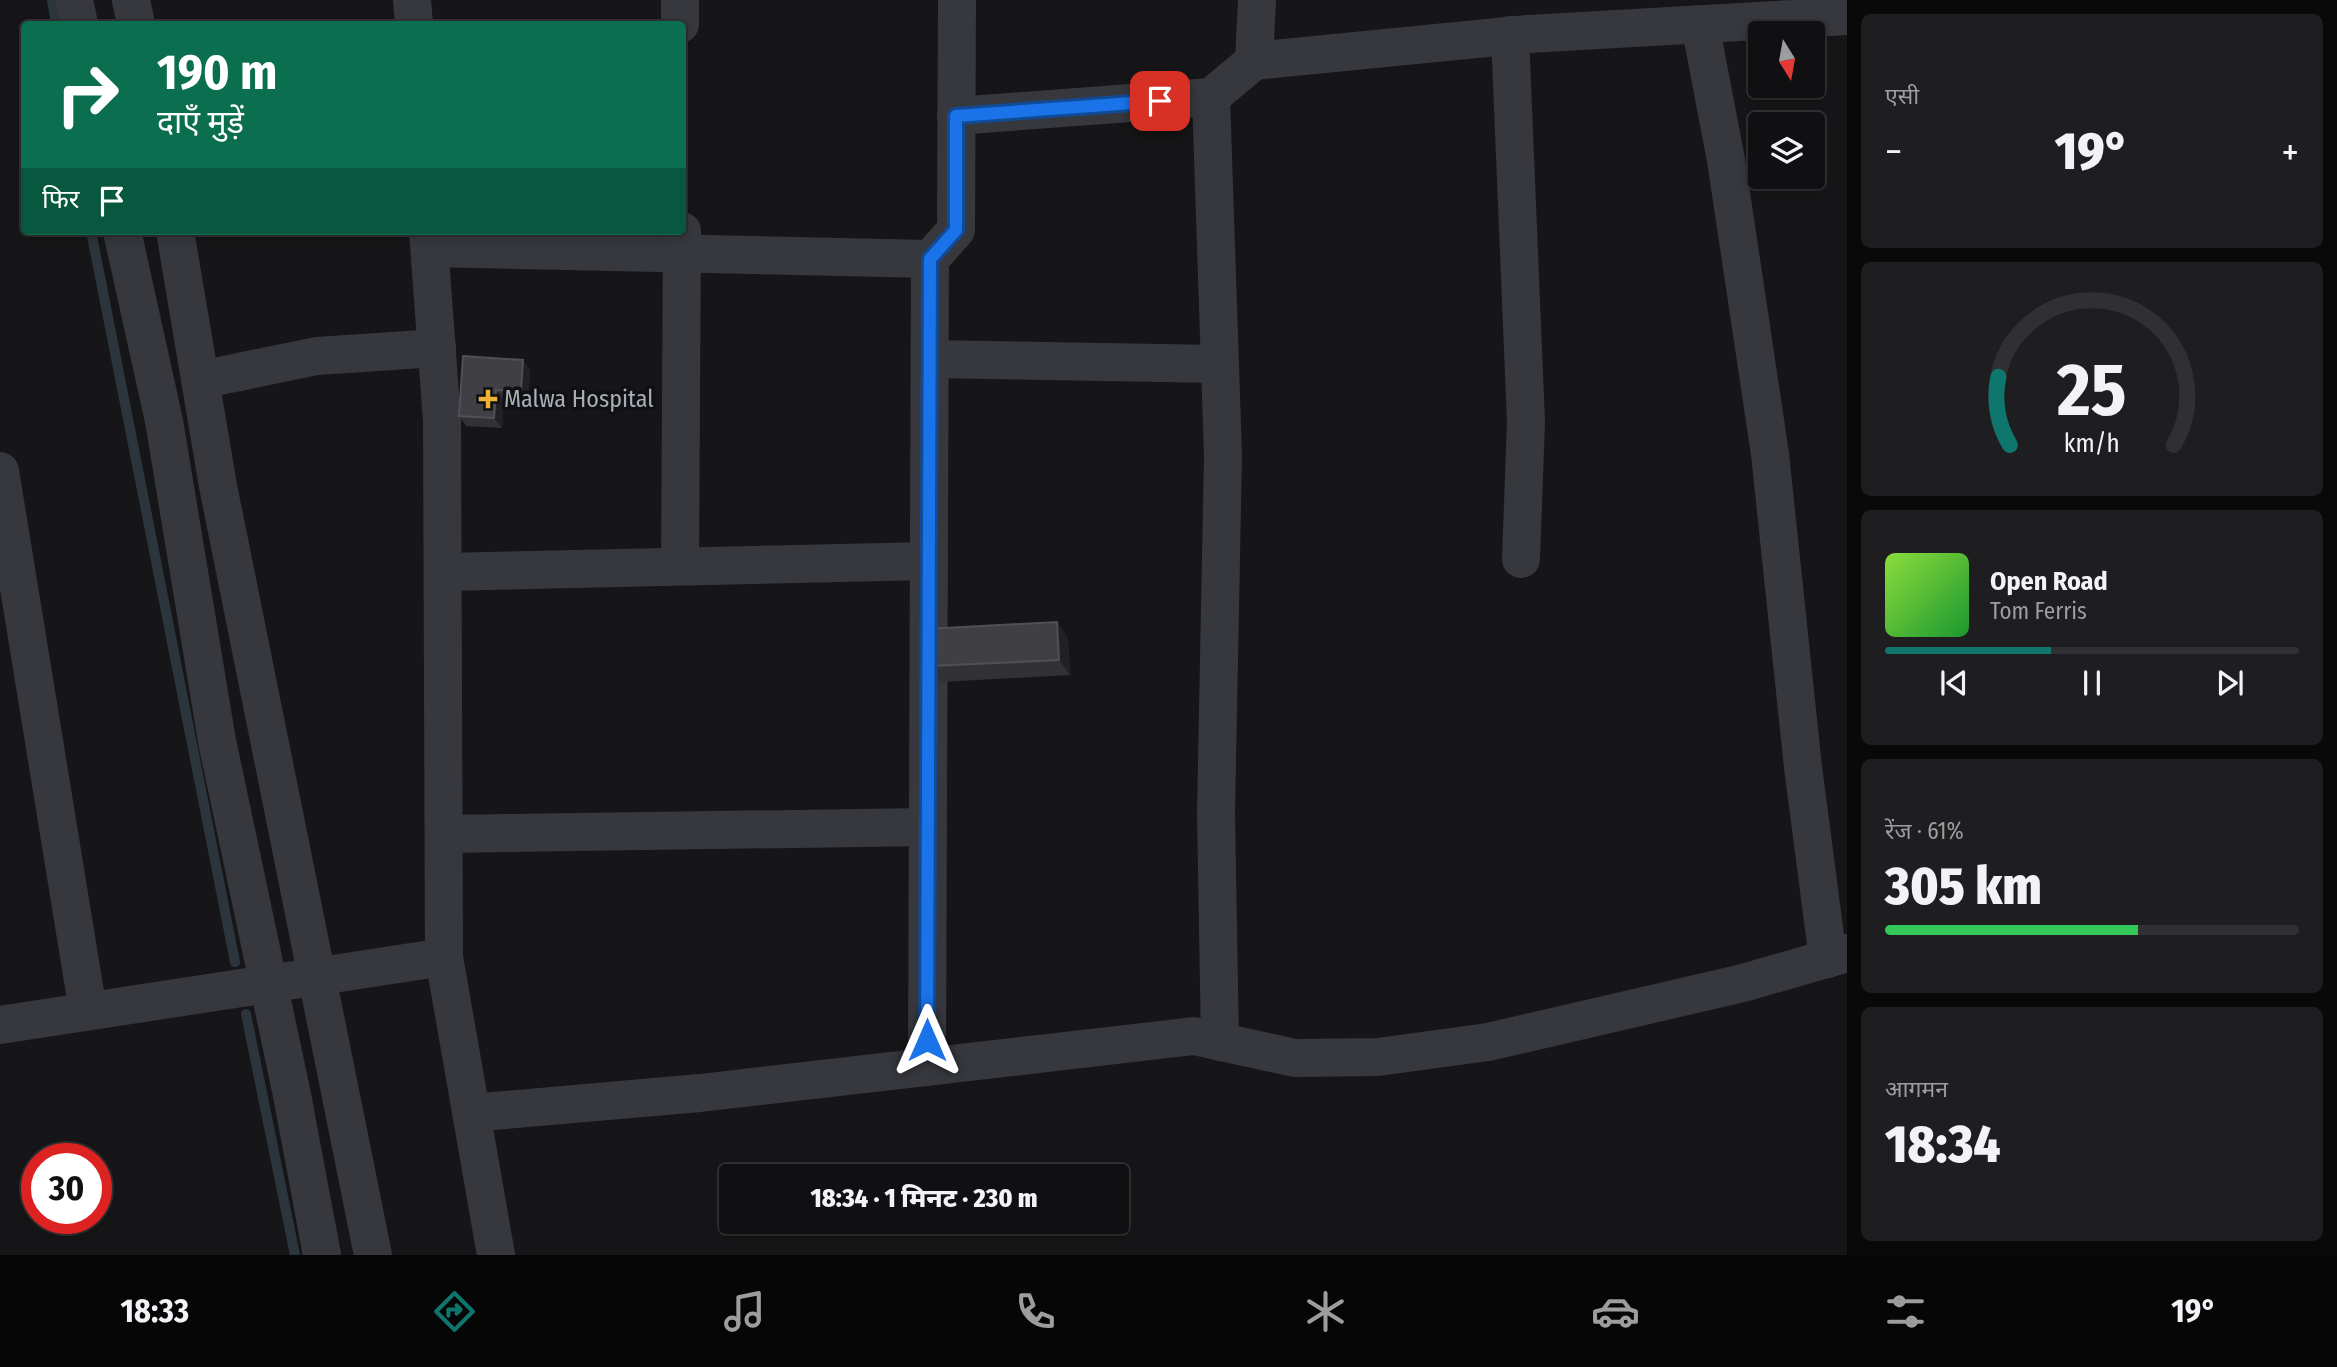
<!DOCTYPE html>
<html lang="hi">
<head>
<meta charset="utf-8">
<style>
  :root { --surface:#101012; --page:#1e1e20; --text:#f1f3f6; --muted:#9c9d9f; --line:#303032; --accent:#0f766e }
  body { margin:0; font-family:"Fira Sans Condensed","Noto Sans Devanagari",sans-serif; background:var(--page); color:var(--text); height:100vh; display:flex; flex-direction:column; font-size:26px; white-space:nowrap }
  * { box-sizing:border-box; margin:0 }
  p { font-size:23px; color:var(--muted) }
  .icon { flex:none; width:38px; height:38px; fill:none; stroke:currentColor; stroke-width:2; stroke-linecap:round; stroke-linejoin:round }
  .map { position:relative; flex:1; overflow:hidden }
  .drawer { display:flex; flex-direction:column; gap:14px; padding:14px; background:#09090a; width:490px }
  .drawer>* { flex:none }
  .guide { position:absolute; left:21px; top:21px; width:665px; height:214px; border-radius:7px; box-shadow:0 4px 10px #0003,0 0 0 2px var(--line); background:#0b6e4f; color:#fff; overflow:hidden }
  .needle { width:46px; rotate:169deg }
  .controls { position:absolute; left:1748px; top:21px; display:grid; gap:14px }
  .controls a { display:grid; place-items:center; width:77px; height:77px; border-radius:7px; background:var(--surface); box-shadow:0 4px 10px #0003,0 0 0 2px var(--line); font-size:35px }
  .speed { position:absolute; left:21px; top:1143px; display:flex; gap:14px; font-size:35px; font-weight:700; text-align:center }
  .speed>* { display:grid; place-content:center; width:91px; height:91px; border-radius:50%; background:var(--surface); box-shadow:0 4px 10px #0003,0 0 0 2px var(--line); line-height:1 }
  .speed .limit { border:10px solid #d22; background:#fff; color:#111 }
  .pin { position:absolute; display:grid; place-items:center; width:60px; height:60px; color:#fff; margin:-30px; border-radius:14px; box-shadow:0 4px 10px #0006 }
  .me { position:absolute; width:77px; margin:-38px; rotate:0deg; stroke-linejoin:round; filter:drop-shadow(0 0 5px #0008) }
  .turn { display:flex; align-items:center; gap:24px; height:147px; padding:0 21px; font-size:32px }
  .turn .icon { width:91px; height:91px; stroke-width:2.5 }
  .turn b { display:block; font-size:49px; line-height:60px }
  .then { display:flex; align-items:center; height:66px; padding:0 21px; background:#0003; gap:14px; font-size:26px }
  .big { font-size:52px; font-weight:800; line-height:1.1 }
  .drawer .card { flex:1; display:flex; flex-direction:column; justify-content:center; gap:10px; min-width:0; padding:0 24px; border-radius:10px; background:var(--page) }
  .drawer .dial { align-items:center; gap:0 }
  .dial svg { height:182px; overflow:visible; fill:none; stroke:var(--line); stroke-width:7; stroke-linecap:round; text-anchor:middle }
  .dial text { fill:var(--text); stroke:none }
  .song { display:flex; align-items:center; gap:21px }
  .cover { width:84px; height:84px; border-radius:10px; background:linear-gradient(135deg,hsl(90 70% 55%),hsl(130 70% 35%)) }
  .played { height:7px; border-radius:4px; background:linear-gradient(90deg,var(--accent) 40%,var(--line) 40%) }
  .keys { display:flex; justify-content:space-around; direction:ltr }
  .heat { display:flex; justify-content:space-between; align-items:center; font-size:38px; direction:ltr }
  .charge { height:10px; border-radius:5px; background:linear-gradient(90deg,#34c759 61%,var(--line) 0) }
  .trip { position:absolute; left:719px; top:1164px; width:410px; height:70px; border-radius:7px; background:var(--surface); box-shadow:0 4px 10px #0003,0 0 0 2px var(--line); font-weight:800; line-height:70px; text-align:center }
  .dock { display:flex; height:112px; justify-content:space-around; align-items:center; background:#060607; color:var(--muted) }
  .dock .icon { width:49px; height:49px }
  .dock .current { color:var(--accent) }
  .dock b { font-size:32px; color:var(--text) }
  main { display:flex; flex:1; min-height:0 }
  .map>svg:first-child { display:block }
</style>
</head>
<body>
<main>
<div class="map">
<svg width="1847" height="1255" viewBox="0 0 1847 1255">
  <rect width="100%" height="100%" fill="#161618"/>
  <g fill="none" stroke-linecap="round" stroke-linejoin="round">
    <g stroke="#2c353c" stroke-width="10">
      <polyline points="52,0 56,24"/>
      <polyline points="91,231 235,962"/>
      <polyline points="246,1014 295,1255"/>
    </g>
    <g stroke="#37383d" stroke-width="38">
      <polyline points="74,0 79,24"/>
      <polyline points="131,0 136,24"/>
      <polyline points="412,0 414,24"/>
      <polyline points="680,0 680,24"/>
      <polyline points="1257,0 1254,61 1528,34 1847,16"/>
      <polyline points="1700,24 1726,160 1770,454 1803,767 1828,959"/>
      <polyline points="1510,35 1526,422 1521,559"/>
      <polyline points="1211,97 1223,455 1216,813 1220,1042"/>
      <polyline points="956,116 1211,97 1254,61"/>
      <polyline points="122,231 164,421 217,741 292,1095 322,1255"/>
      <polyline points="175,231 218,486 373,1255"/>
      <polyline points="428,231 442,421 444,957 496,1255"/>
      <polyline points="430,248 930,259 927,1067"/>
      <polyline points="930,259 956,230 957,0"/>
      <polyline points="930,359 1219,364"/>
      <polyline points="200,380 317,356 437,348"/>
      <polyline points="0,471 88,1011"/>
      <polyline points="680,566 682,231"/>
      <polyline points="443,572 929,561"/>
      <polyline points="444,834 928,827"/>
      <polyline points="0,1025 444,957"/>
      <polyline points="471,1113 700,1093 1194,1036 1295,1058 1378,1057 1488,1042 1743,983 1847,953"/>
    </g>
  </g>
  <g fill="#323236">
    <polygon points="463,356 530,370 528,402 504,401 502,428 466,426 459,416"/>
    <polygon points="1057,622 1068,638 1070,675 941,682 930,666"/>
  </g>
  <g fill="#212124">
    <polygon points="523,360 530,370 528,402 521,391"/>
    <polygon points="496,390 504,401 502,428 494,418"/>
    <polygon points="1057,622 1068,638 1070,675 1059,660"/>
  </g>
  <g fill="#3f3f44" stroke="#4f5156" stroke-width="2">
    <polygon points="463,356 523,360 521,391 496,390 494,418 459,416"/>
    <polygon points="1057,622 1059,660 930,666 928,629"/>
  </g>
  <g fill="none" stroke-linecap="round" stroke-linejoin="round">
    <g stroke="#114b97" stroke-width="18">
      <polyline id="route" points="927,1040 930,259 956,230 956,116 1160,101"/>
    </g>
    <use href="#route" stroke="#1a73e8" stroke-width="12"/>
  </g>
  <path fill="#f2b134" stroke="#111113" stroke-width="2.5" d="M484.5 388.5h7v7h7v7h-7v7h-7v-7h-7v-7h7z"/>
  <g text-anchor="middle" stroke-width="7" stroke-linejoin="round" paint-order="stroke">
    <g font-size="24" fill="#a8adb8" stroke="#111113" text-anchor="start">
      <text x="504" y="407">Malwa Hospital</text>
    </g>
  </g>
</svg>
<div class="controls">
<a><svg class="needle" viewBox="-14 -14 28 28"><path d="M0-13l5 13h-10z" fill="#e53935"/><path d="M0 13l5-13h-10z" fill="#9c9d9f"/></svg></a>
<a><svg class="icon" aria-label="layers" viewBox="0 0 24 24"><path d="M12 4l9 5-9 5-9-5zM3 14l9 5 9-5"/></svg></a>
</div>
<div class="speed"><div class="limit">30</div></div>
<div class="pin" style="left:1160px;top:101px;background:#d93025"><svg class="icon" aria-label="arrive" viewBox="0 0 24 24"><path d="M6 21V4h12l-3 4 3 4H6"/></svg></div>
<svg class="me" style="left:927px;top:1040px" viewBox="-20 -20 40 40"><path d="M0-17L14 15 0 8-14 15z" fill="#1a73e8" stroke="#fff" stroke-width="4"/></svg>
<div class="trip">18:34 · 1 मिनट · 230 m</div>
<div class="guide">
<div class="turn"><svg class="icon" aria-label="right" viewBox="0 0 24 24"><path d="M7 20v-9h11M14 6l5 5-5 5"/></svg><div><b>190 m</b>दाएँ मुड़ें</div></div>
<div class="then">फिर<svg class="icon" aria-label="arrive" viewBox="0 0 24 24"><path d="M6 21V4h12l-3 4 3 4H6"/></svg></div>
</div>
</div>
<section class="drawer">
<div class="card"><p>एसी</p>
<div class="heat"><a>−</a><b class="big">19°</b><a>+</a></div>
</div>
<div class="card dial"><svg viewBox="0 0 100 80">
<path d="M14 69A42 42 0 1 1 86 69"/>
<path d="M14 69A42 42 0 0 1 9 39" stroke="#0f766e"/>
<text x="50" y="56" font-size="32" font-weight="700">25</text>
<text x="50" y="72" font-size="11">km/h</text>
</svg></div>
<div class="card">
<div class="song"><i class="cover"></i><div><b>Open Road</b><p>Tom Ferris</p></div></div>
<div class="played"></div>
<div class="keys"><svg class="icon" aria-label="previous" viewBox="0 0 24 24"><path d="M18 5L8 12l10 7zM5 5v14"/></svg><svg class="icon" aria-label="pause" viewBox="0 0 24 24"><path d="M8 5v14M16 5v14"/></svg><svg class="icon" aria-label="next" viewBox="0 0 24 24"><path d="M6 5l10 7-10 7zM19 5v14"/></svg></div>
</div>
<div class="card"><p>रेंज · 61%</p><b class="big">305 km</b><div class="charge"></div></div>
<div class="card"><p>आगमन</p><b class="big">18:34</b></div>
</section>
</main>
<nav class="dock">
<b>18:33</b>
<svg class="icon current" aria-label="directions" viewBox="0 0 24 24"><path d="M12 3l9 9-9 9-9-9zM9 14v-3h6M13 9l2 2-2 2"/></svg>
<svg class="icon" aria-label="music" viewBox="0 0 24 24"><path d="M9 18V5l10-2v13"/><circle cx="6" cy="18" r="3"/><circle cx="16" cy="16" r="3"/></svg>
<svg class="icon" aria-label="phone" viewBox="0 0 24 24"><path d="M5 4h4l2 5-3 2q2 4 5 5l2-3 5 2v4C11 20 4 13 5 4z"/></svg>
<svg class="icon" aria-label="climate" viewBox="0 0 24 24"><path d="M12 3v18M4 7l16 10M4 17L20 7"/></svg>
<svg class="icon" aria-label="car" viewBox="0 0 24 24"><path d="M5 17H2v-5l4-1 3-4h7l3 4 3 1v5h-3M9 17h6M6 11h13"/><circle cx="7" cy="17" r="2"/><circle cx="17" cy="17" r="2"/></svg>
<svg class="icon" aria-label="filters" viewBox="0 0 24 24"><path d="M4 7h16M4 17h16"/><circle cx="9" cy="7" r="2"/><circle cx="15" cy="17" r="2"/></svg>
<b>19°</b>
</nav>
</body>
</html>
